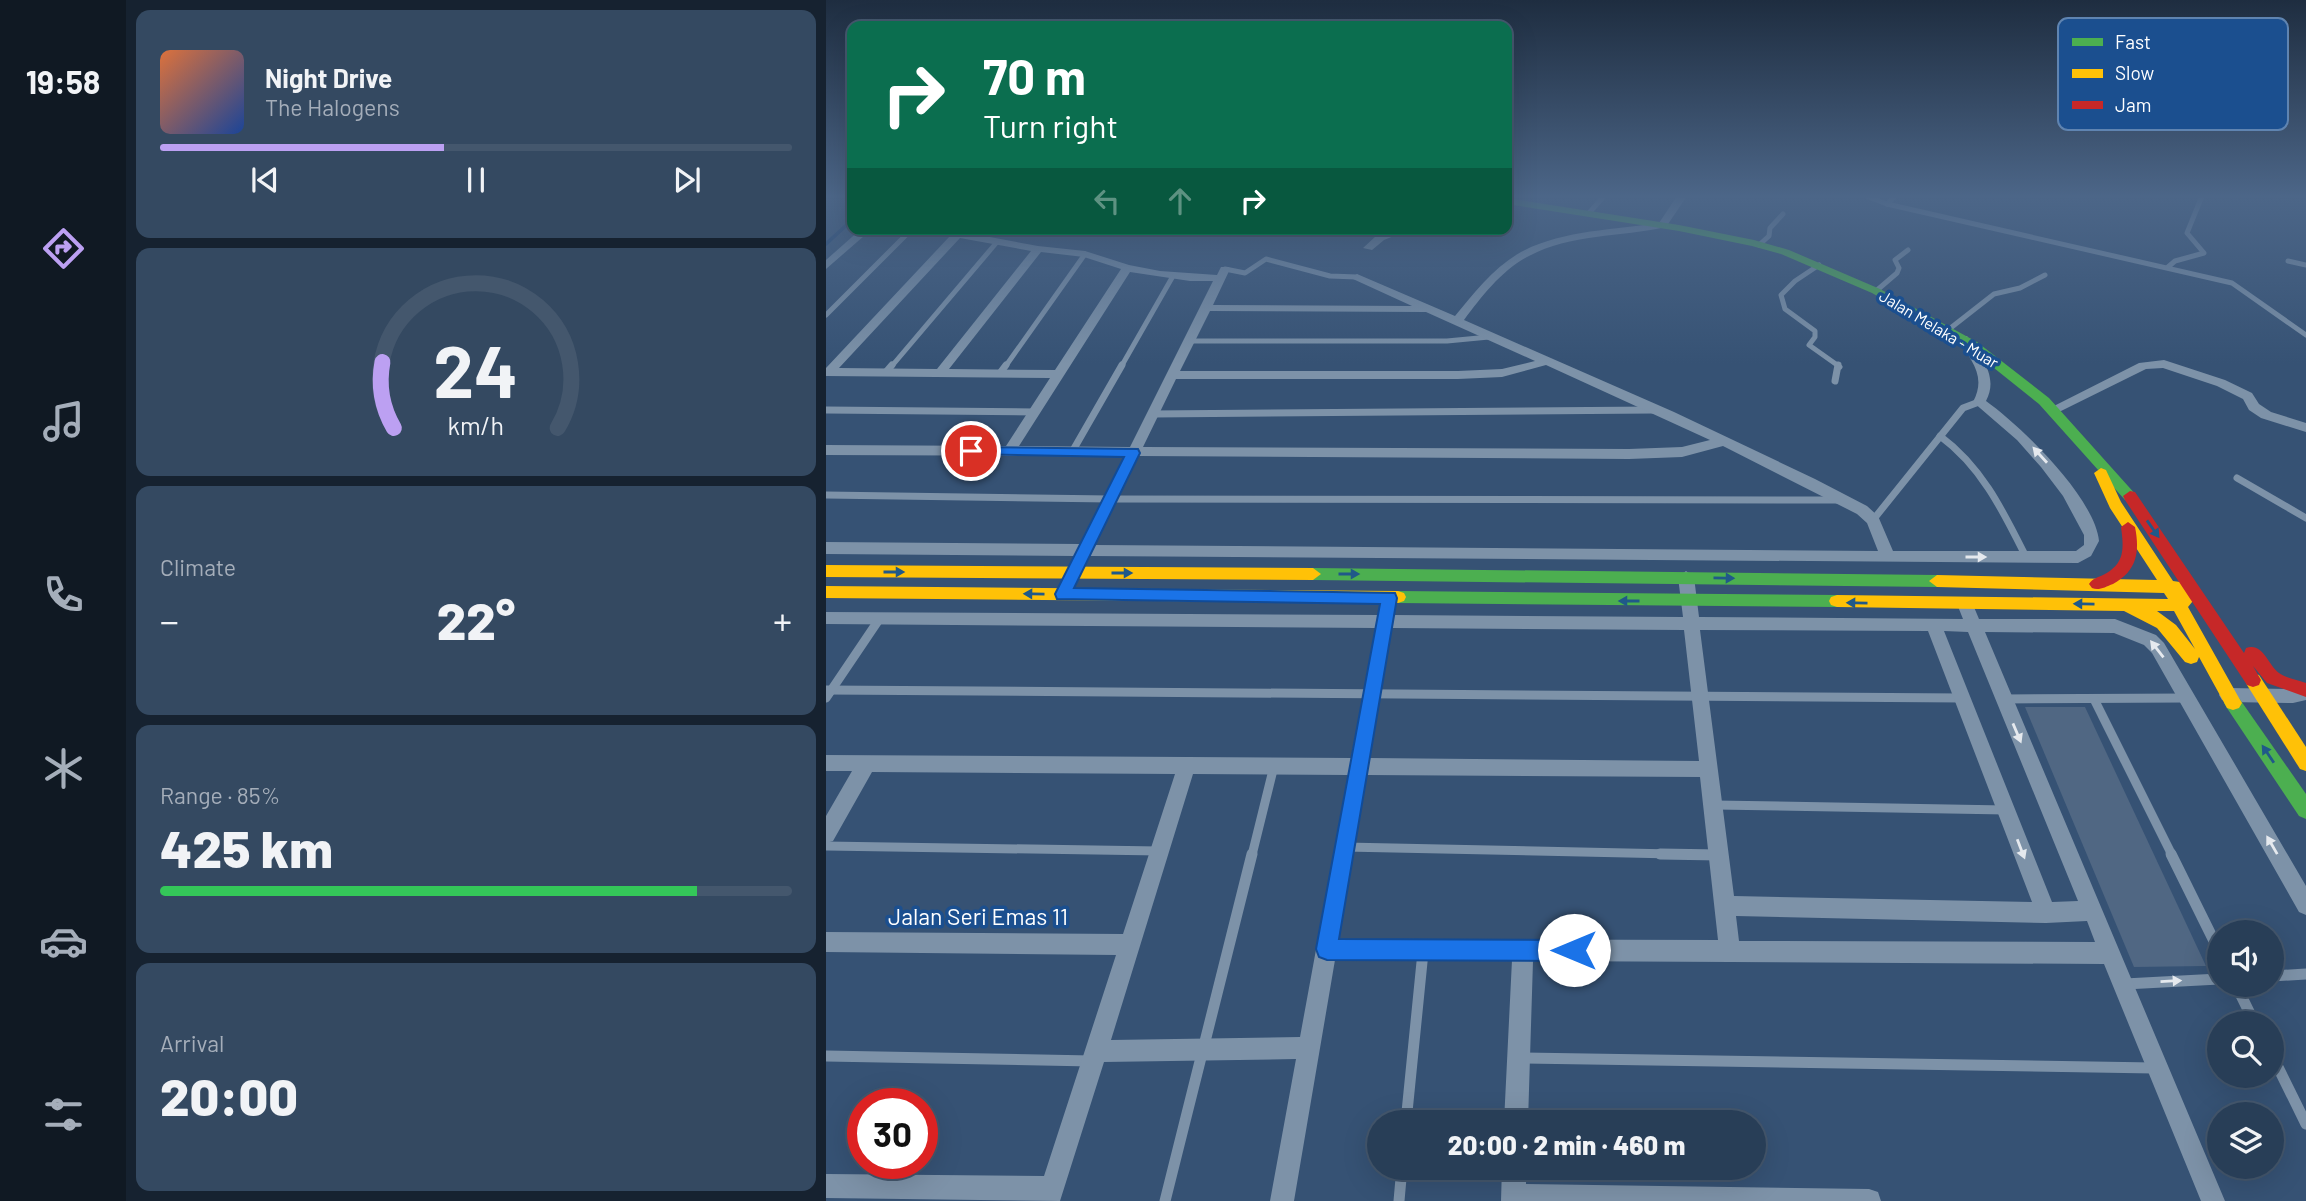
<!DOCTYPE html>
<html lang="en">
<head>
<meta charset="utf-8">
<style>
  :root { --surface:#283e57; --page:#344961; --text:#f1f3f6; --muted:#a5aeba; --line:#44576d; --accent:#bca0f2 }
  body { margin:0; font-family:Barlow,sans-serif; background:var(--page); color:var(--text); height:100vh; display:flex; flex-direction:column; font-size:26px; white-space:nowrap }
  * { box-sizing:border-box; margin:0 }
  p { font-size:23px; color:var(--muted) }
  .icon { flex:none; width:38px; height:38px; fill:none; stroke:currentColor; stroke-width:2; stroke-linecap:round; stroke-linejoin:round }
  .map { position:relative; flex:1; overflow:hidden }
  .sheet { display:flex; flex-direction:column; gap:10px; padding:10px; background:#162230; width:700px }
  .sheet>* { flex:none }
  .top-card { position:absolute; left:21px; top:21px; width:665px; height:214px; border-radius:14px; box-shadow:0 7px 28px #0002,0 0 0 2px var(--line); background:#0b6e4f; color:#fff; overflow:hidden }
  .controls { position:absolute; left:1381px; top:920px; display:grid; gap:14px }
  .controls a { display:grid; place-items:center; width:77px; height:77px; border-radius:50%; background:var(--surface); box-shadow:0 7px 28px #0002,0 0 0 2px var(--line); font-size:35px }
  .speed { position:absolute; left:21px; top:1088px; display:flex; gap:14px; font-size:35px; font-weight:700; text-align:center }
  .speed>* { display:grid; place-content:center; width:91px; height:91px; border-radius:50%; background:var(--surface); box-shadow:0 7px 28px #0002,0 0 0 2px var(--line); line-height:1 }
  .speed .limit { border:10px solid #d22; background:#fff; color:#111 }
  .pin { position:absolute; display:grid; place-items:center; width:60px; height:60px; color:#fff; margin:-30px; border:4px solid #fff; border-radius:50%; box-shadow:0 2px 7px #0007 }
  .me { position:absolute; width:77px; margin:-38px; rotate:270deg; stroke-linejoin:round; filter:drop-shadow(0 0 5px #0008) }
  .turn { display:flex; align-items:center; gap:24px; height:147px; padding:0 21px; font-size:32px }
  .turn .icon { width:91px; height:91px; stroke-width:2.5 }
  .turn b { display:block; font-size:49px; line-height:60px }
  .lanes { display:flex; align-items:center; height:66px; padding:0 21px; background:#0003; justify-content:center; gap:35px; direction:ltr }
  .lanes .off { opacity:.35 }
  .big { font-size:52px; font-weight:800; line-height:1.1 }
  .sheet .tile { flex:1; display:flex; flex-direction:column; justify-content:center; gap:10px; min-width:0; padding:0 24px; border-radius:14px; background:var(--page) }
  .sheet .dial { align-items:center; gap:0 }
  .dial svg { height:182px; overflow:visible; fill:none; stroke:var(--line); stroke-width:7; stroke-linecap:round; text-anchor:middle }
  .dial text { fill:var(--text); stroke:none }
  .song { display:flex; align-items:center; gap:21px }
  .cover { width:84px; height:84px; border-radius:10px; background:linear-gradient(135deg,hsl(20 70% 55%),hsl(220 70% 35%)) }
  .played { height:7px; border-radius:4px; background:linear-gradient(90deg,var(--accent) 45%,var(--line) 45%) }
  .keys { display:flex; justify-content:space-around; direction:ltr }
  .heat { display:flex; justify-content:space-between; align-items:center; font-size:38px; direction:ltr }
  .charge { height:10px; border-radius:5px; background:linear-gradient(90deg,#34c759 85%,var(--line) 0) }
  .trip { position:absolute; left:541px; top:1110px; width:399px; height:70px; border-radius:35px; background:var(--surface); box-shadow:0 7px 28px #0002,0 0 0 2px var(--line); font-weight:800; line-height:70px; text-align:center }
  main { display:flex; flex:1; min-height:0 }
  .tab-bar { display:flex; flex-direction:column; width:126px; justify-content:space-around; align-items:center; background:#101923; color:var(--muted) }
  .tab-bar .icon { width:49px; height:49px }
  .tab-bar .current { color:var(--accent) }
  .tab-bar b { font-size:32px; color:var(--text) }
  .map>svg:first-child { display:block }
</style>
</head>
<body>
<main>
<nav class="tab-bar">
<b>19:58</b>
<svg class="icon current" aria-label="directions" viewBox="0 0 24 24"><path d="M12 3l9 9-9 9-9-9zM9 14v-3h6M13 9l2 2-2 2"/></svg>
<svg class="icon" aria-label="music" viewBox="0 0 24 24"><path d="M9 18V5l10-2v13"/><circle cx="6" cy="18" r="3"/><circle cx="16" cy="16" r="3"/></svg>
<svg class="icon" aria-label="phone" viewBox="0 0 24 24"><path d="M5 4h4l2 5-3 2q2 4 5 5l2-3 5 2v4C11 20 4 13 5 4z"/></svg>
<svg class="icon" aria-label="climate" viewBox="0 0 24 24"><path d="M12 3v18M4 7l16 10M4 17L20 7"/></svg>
<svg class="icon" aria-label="car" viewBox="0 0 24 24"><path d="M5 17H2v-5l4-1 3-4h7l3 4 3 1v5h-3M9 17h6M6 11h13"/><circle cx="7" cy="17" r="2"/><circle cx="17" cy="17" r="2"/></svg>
<svg class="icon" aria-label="filters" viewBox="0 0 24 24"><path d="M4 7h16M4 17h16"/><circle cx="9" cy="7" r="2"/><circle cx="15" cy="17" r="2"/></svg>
</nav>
<section class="sheet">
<div class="tile">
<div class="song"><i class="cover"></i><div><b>Night Drive</b><p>The Halogens</p></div></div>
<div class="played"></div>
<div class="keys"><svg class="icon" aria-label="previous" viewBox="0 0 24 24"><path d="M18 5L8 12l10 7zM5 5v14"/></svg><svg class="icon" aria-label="pause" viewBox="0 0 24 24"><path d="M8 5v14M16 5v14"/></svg><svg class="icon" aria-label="next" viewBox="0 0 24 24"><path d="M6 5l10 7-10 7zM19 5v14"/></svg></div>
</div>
<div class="tile dial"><svg viewBox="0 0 100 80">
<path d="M14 69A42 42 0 1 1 86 69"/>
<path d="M14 69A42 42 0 0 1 9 40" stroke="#bca0f2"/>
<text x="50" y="56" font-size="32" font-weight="700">24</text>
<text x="50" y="72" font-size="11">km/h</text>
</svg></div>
<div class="tile"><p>Climate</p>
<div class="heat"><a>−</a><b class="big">22°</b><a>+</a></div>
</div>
<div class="tile"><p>Range · 85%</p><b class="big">425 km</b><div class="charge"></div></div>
<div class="tile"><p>Arrival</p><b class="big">20:00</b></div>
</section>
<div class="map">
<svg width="1480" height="1201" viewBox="0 0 1480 1201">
  <rect width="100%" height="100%" fill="#365274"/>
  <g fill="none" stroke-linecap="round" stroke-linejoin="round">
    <polyline stroke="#153c6e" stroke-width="3.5" points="0,244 26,220"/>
  </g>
  <polygon fill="#506783" points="1199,707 1259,707 1380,966 1308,967"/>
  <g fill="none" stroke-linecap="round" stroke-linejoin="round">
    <g stroke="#7d92a8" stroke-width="5">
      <polyline points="1040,196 1061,204 1406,283 1480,335"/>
      <polyline points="1061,204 1069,196"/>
      <polyline points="763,213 778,196"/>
      <polyline points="933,245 943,236 944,228 957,214"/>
      <polyline points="1462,261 1480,265"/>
      <polyline points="993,265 969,281 955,295 959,309 989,331 989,337 983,345 1014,367"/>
      <polyline points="1342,267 1349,261 1378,253 1361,233 1376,196"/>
      <polyline points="399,269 419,273 440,259 504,276 531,277"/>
      <polyline points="1050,291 1071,273 1073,268 1069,260 1082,250"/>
      <polyline points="0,315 86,229"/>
      <polyline points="1122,330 1168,294 1194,288 1219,275"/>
      <polyline points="363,341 621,341 663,337"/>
      <polyline points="65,367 171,242"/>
      <polyline points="179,367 259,254"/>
      <polyline points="295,367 347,276"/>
    </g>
    <g stroke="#7d92a8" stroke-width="7">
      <polyline points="60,372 66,365"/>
      <polyline points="174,373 180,365"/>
      <polyline points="1009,381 1012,365"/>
      <polyline points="0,410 208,412"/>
      <polyline points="327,414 828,410"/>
      <path d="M1114 436C1156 467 1177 511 1200 557"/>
      <polyline points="246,452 296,365"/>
      <polyline points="1411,478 1480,518"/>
      <polyline points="0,495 284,499 1012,500"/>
      <polyline points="1047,520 1137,408 1153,402"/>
    </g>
    <g stroke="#7d92a8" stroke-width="9">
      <polyline points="0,690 1137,698"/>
      <polyline points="0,698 54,618"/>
      <polyline points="1178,699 1361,698"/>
      <polyline points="1268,699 1346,855"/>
      <polyline points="889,805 1180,810"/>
      <polyline points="0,846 333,851"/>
      <polyline points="519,847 893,855"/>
      <polyline points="426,855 448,766"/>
    </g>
    <g stroke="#7d92a8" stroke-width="11">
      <polyline points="834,854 893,855"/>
      <polyline points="1345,854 1393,951"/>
      <polyline points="1446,976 1480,974"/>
      <polyline points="1299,984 1393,979"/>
      <polyline points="1410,985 1429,1024"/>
      <polyline points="1446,1055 1480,1124"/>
      <polyline points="0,1056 266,1061"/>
      <polyline points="694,1058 1328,1068"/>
      <polyline points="580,1122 597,952"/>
      <polyline points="339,1201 426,854"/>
      <polyline points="573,1201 576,1167"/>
    </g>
    <g fill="#7d92a8" fill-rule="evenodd">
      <path d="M851 196H861L840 227C795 237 744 234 703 256 676 270 656 296 638 320L848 412 989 479 1041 506 1052 516 1067 551H1250L1258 545V535L1237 496 1215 467 1191 440 1147 402C1161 376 1145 360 1131 338L1133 336H1141C1155 357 1173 376 1160 401 1195 426 1269 498 1273 541L1265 556 1252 563 264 556 243 598H231L229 594 249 556 0 554V542L254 544 299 456 0 455V445L180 446 224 378 0 376V368L124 236 98 229H121L212 246 259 251 303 265 334 271 391 275 395 267H403L404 269 387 305 586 306 527 279 526 277 531 274 629 316C648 293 668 267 695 252 736 230 788 230 833 223ZM134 238 205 251 111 369 13 368ZM215 252 258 257 295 269 229 370 123 369ZM304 272 364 281H387L304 447 193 446ZM384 311 600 312 709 361 676 369 632 371H354ZM720 365 884 440 856 447 803 449 317 447 350 379H632L676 377ZM897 446 1031 514 1041 523 1052 551 269 545 313 456 803 459 856 457Z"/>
      <polygon points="35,229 46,229 0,269 0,260"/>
      <polygon points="569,229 585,229 558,240 546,250 537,248 550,236"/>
      <polygon points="1338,360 1399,380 1426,393 1433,404 1445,412 1480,423 1480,432 1435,418 1423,410 1417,399 1391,386 1337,368 1320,369 1233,412 1228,413 1222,409 1313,363"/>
      <path d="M860 571 868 577 873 617 1137 619 1131 604 1133 600H1145L1153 619H1289L1330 635 1338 643 1480 886V915L1473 912 1326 653 1318 645 1288 633 1159 632 1399 1201H1375L1278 964 707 961 702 1122H678L686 960H509L468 1201H444L470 1059 278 1062 234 1201 0 1198V1174L218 1176 290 955 0 952V932L297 934 349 774 46 772 7 841 0 843V816L26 771H0V755L525 758 550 628 0 624V612L552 615 557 594H569L571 598 568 615 857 617 852 577ZM566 628 858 630 873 761 544 758ZM874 630 1102 631 1206 902 908 896ZM1118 631 1142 632 1252 901 1226 902ZM367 774 522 775 474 1037 285 1040ZM541 775 874 777 892 940 513 939ZM910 916 1220 923 1261 921 1269 942 913 941Z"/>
      <polygon points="1480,686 1480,700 1467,703 1402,702 1396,700 1393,695 1396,690 1402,688 1467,689"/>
      <polygon points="676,1167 700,1167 700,1184 1043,1189 1052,1192 1055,1201 675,1201"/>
    </g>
    <g fill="#4caf50" fill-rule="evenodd">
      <polygon points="681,198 853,225 928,240 963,250 1054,289 1151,342 1223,398 1311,496 1304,501 1299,500 1213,404 1143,348 1046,293 955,254 926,246 853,231 681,204"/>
      <polygon points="487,568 1111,575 1119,581 1111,587 487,580 479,574"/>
      <polygon points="572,591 1011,595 1017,597 1019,601 1017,605 1011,607 572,603 566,601 564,597 566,593"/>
      <polygon points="1407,696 1413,698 1480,794 1480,819 1473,816 1401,708 1398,703 1401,698"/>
    </g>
    <g fill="#ffc107" fill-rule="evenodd">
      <path d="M1275 468 1280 470 1295 502 1347 581 1361 583 1362 590 1369 592 1371 596 1362 607 1413 698 1416 703 1413 708 1407 710 1401 708 1373 657 1371 662 1365 664 1359 662 1331 628 1298 611 1011 607 1005 605 1003 601 1005 597 1011 595 1342 599 1338 593 1111 587 1103 581 1111 575 1331 580 1284 508 1268 473ZM1331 611H1348L1369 649 1350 625Z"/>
      <polygon points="0,565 487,568 495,574 487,580 0,577"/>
      <polygon points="0,586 572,591 578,593 580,597 578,601 572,603 0,598"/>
      <polygon points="1427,673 1433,675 1480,747 1480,771 1474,769 1421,685 1419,680 1421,675"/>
    </g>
    <g fill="#c62828" fill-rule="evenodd">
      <path d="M1304 491 1309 492 1418 653 1420 648C1437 642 1442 665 1453 673 1460 678 1472 680 1480 683V697L1441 683 1427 666 1435 680 1433 685 1427 687 1421 685 1299 500 1297 496Z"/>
      <path d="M1302 522 1309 527C1314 552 1311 571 1287 584 1279 587 1273 591 1266 588L1263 584C1267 578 1271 578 1277 575 1299 564 1298 549 1295 527Z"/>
    </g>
  </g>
  <defs><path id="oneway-solid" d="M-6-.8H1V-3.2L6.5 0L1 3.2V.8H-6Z" transform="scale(1.75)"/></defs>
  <g fill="#e5e9ee">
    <use href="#oneway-solid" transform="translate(1214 455) rotate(-132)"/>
    <use href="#oneway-solid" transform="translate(1150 557)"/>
    <use href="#oneway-solid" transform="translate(1331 649) rotate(-128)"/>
    <use href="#oneway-solid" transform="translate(1191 733) rotate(67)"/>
    <use href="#oneway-solid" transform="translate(1446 845) rotate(-120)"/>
    <use href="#oneway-solid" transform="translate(1195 849) rotate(69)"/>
    <use href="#oneway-solid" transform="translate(1345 981) rotate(-3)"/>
  </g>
  <g fill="#205989">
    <use href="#oneway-solid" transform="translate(1327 529) rotate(55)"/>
    <use href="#oneway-solid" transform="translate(68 572)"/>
    <use href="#oneway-solid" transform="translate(296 573)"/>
    <use href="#oneway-solid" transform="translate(523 574)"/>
    <use href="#oneway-solid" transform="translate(898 578) rotate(1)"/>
    <use href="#oneway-solid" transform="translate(208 594) rotate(-179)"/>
    <use href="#oneway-solid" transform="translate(803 601) rotate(-180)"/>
    <use href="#oneway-solid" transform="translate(1031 603) rotate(-179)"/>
    <use href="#oneway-solid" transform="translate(1258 604) rotate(-179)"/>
    <use href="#oneway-solid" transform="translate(1442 754) rotate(-124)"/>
  </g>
  <linearGradient id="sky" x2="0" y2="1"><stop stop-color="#1e2d40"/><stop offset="0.54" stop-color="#4c6688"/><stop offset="1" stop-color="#4c6688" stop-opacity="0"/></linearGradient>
  <rect width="1480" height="364" fill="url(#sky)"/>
  <polygon fill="#1a73e8" stroke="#114b97" stroke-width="2" points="145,447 312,449 314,453 248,588 569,593 571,598 513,939 748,940 756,943 759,950 756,958 748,961 501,960 493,957 490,949 554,604 231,599 229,594 298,457 140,454 140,448"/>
  <g text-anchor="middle" stroke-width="7" stroke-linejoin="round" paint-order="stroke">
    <g font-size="16" fill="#fff" stroke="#1b4f8f">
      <text transform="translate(1113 329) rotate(31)" y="6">Jalan Melaka - Muar</text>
    </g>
    <g font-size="23" fill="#fff" stroke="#1b4f8f">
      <text x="152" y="925">Jalan Seri Emas 11</text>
    </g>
  </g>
  <rect x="1232" y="18" width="230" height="112" rx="10" fill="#1b4f8f" stroke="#5f84b1" stroke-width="2"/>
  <rect x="1246" y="38" width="31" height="8" fill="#4caf50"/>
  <rect x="1246" y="69" width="31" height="9" fill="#ffc107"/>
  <rect x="1246" y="101" width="31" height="8" fill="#c62828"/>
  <g font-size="19" fill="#fff">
    <text x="1289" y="49">Fast</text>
    <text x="1289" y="80">Slow</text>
    <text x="1289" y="112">Jam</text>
  </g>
</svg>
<div class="controls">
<a><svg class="icon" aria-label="sound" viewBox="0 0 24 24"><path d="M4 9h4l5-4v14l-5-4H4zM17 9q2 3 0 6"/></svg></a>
<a><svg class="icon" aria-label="search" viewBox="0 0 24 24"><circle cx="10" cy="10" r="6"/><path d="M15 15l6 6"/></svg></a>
<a><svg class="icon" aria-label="layers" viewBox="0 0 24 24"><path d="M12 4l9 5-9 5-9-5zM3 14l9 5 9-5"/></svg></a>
</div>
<div class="speed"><div class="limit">30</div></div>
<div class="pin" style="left:145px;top:451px;background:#d93025"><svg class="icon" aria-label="arrive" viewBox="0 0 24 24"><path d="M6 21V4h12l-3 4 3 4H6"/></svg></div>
<svg class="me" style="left:748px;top:950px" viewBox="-20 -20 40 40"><circle r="19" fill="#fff"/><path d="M0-13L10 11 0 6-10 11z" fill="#1a73e8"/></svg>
<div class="trip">20:00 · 2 min · 460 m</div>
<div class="top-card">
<div class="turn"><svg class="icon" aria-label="right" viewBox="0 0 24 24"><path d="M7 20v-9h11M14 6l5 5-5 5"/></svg><div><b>70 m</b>Turn right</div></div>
<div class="lanes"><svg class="icon off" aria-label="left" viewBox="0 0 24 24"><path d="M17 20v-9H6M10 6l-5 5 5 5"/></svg><svg class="icon off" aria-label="ahead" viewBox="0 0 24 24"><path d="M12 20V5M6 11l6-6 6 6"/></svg><svg class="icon" aria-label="right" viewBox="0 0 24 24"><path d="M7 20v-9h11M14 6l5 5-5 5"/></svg></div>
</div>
</div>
</main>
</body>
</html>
